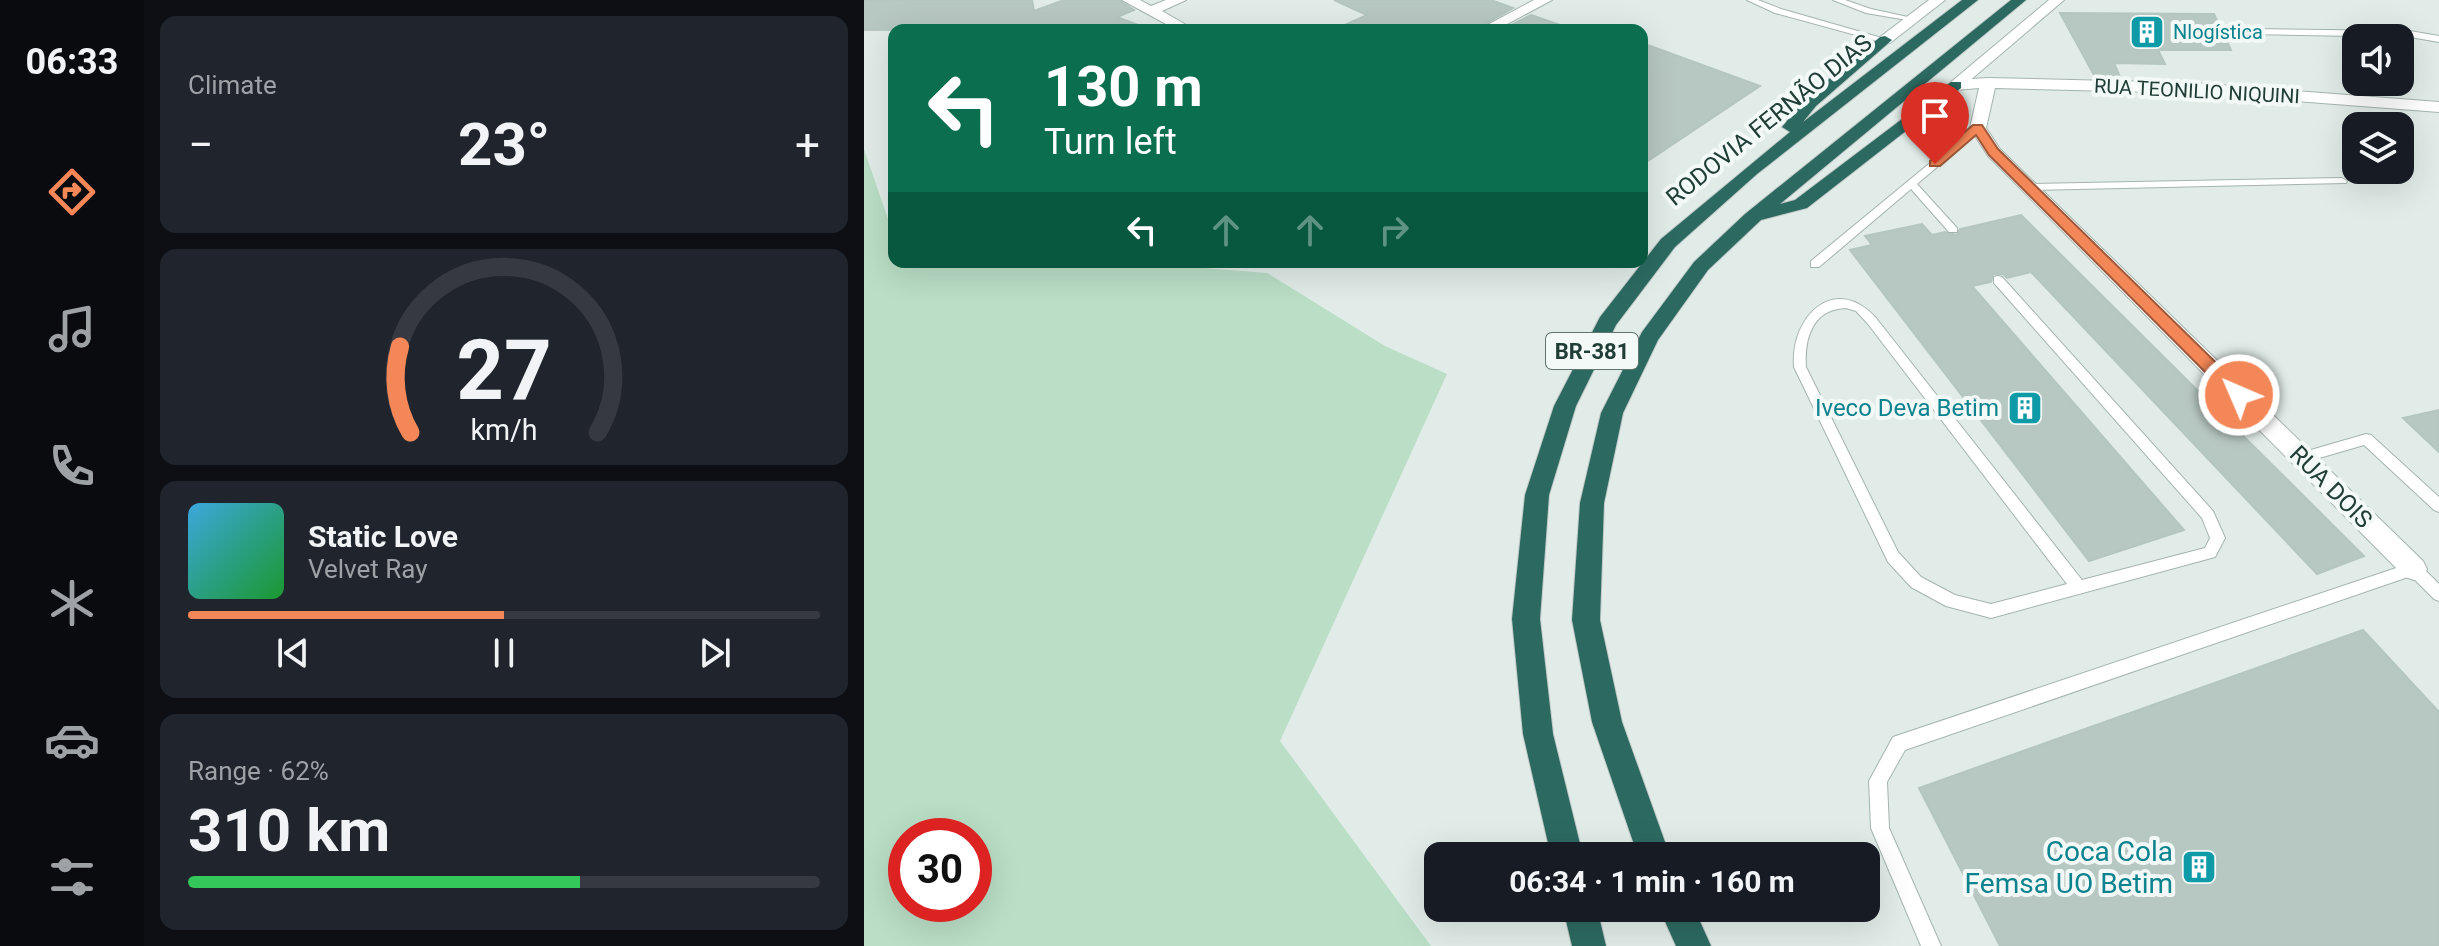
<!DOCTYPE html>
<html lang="en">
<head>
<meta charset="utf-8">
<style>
  :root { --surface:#171b24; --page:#20242c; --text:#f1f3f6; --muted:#9ea1a6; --line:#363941; --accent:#f48757 }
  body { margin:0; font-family:Roboto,sans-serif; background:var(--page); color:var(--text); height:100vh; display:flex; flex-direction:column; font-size:30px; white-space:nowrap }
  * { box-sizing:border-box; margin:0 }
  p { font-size:26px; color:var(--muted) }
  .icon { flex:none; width:44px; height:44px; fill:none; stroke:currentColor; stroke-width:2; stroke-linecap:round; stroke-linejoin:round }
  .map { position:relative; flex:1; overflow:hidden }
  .panel { display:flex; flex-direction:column; gap:16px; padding:16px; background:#0d0f14; width:720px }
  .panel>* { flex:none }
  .banner { position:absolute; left:24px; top:24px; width:760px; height:244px; border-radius:16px; box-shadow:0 8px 32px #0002; background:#0b6e4f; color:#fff; overflow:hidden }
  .controls { position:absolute; left:1478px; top:24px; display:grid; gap:16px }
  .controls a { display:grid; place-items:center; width:72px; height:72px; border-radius:16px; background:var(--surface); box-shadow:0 8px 32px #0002; font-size:40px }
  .speed { position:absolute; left:24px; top:818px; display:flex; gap:16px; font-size:40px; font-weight:700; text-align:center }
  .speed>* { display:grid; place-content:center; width:104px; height:104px; border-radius:50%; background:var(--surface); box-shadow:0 8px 32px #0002; line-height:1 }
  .speed .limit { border:12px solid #d22; background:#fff; color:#111 }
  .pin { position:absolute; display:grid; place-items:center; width:68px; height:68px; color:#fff; margin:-82px -34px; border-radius:50% 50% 50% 0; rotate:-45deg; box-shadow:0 0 8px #0007 }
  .pin .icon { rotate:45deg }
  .me { position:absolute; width:88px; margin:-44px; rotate:315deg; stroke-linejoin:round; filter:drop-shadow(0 0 6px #0008) }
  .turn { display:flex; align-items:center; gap:28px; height:168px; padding:0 24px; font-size:36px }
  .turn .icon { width:104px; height:104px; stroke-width:2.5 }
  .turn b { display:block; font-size:56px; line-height:68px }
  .lanes { display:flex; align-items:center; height:76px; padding:0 24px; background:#0003; justify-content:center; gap:40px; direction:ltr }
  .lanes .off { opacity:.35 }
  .big { font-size:60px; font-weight:700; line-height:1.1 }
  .panel .card { flex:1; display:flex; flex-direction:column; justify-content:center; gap:12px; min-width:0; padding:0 28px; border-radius:16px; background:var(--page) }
  .panel .dial { align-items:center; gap:0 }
  .dial svg { height:208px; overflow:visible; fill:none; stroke:var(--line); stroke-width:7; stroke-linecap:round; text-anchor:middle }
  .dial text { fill:var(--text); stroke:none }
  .song { display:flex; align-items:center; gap:24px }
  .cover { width:96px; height:96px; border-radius:12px; background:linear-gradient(135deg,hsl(200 70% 55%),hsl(130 70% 35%)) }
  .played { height:8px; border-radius:4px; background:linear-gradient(90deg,var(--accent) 50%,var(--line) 50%) }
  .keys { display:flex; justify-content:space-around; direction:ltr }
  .heat { display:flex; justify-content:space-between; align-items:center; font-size:44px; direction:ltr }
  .charge { height:12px; border-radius:6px; background:linear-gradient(90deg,#34c759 62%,var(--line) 0) }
  .trip { position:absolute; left:560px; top:842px; width:456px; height:80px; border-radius:16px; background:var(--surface); box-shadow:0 8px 32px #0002; font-weight:700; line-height:80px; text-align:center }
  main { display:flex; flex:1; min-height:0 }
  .menu { display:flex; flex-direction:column; width:144px; justify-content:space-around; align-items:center; background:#090b0e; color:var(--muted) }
  .menu .icon { width:56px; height:56px }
  .menu .active { color:var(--accent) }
  .menu b { font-size:36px; color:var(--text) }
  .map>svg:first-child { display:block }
</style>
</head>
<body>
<main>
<nav class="menu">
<b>06:33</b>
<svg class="icon active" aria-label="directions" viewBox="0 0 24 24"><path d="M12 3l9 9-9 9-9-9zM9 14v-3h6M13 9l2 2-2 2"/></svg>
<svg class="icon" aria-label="music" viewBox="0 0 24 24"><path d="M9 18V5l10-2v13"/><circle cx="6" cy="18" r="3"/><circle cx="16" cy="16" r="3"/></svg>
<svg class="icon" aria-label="phone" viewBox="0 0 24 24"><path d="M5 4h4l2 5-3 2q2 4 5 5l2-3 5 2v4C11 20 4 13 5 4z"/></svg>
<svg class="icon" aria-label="climate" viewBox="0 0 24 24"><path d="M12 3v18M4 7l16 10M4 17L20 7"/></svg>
<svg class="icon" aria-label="car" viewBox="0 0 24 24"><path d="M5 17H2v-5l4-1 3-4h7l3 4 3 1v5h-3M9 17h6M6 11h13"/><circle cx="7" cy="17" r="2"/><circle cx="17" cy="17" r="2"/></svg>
<svg class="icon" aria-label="filters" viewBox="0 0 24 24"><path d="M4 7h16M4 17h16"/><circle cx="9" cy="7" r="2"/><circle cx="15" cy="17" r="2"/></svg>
</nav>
<section class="panel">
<div class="card"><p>Climate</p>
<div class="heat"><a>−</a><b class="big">23°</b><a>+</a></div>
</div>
<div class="card dial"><svg viewBox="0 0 100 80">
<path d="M14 69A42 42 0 1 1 86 69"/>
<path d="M14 69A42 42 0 0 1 10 36" stroke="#f48757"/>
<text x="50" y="56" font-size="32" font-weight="700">27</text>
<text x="50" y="72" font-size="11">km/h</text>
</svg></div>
<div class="card">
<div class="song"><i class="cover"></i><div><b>Static Love</b><p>Velvet Ray</p></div></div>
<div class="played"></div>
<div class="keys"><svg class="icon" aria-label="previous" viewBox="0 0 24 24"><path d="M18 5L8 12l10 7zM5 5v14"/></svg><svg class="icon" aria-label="pause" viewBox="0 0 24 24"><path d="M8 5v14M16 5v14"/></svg><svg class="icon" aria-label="next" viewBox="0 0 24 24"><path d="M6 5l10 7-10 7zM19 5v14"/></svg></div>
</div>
<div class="card"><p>Range · 62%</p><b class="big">310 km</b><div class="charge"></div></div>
</section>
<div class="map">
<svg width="1575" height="946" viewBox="0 0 1575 946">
  <rect width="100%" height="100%" fill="#e1ece8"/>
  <path fill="#badec6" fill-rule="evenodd" d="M0 149 25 222 30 224V262H264L403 273 521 346 583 374 416 741 567 946H0ZM42 836H110V904H42Z"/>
  <g fill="#b7c7c1" stroke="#b4c6bf" stroke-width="2">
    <polygon points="0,0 168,0 170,11 200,0 255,0 270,10 253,17 282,28 0,30"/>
    <polygon points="470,0 627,0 649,8 611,30 470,30 503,15"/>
    <polygon points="1196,13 1350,14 1367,50 1294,50 1301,64 1250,63 1256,77 1230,75"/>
    <polygon points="667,15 702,27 701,30 638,30"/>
    <polygon points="778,43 896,86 778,165"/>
    <polygon points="1157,215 1500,556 1453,574 1167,272 1143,278 1139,274 1129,274 1127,282 1108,286 1320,530 1225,561 986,250 1008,245 1001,236 1058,224 1068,235 1081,232 1093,235 1096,229"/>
    <polygon points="1575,410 1575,452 1539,418"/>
    <polygon points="1499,630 1575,712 1575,946 1136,946 1055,788"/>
  </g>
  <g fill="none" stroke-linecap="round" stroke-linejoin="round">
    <g stroke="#a4b4af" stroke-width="2">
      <g id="service">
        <polygon points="883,0 894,0 917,9 1025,40 1021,43 911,13"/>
        <polygon points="969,0 981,0 1007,9 1053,19 1049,21 1002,13"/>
        <polygon points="1390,29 1546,31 1575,36 1575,42 1546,37 1387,34 1387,30"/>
        <polygon points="1111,126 1119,128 1053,184 1093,228 1093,232 1085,232 1047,189 955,267 947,267 947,261"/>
        <polygon points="1478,178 1483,181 1482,183 1164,190 1159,187 1164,184"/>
        <path d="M1134 276 1138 277 1349 511 1361 538 1351 557 1127 618 1082 606 1047 587 1024 562 930 367C926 316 971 273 1012 318L1218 580 1341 548 1346 538 1338 518 1130 283V277ZM982 308 992 311 1004 324 1203 584 1127 604 1091 595 1057 577 1034 552 942 367C940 338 949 309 982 308Z"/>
        <polygon points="1502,434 1507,435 1575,497 1575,512 1570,510 1500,445 1438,463 1433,462 1431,458 1433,454"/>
        <polygon points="1550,562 1555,564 1575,584 1575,601 1570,599 1547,576 1041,750 1023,782 1025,828 1077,946 1057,946 1007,828 1005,781 1029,737"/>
      </g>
    </g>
    <g stroke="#a4b4af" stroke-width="2">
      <g id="minor">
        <polygon points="258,0 276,0 287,6 302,0 322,0 298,11 331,30 313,30"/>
        <polygon points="670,0 688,0 632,30 614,30"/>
        <polygon points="1124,78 1329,83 1575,102 1575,112 1329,93 1131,88 1122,128 1136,149 1559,561 1563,569 1559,577 1550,580 1541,577 1124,156 1106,128 1115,88 1092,90 1084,85 1092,80"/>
      </g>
    </g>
    <g stroke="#a4b4af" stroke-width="2">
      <g id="tertiary">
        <polygon points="1065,0 1081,0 1026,43 1016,43 1016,37"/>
        <polygon points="1185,0 1200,0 1097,88 1087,88 1087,82"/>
      </g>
    </g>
    <g stroke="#c1c9c7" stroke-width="2">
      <g id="motorway">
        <polygon points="1098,0 1114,0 893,174 811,247 752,325 712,406 685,495 676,619 689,734 719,856 687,856 659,734 648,619 661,495 690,406 736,317 797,239 926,132 918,127 940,100 1016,37 1021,36 1028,40 952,106 939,122"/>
        <polygon points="1147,0 1162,0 916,204 931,200 1087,82 1097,82 1097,88 943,208 897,220 844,270 794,340 759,413 740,503 736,620 758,722 806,856 774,856 728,722 708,620 716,503 737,413 778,332 830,262 881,214"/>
        <polygon points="699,908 733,908 742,946 708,946"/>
        <polygon points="795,908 830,908 847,946 812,946"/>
      </g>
    </g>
    <use href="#service" fill="#fff" fill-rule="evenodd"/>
    <use href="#minor" fill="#fff" fill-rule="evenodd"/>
    <use href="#tertiary" fill="#fff" fill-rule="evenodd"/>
    <use href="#motorway" fill="#2c6a61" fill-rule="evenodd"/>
  </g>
  <polygon fill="#f48757" stroke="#9f5839" stroke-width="2" points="1109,125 1118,125 1134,149 1381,391 1383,395 1381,400 1369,400 1125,155 1112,135 1076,166 1066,166 1066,161"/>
  <defs>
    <g id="building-square" transform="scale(1.8)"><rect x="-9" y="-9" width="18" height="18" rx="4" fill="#0f9aa8" stroke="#f2f9f6"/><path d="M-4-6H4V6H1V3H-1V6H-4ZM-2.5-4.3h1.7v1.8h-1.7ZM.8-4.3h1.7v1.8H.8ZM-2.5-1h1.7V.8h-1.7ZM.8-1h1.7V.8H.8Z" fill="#fff"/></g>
  </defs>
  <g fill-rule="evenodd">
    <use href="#building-square" x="1283" y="32"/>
    <use href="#building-square" x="1161" y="408"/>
    <use href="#building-square" x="1335" y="867"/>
  </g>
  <g text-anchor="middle" stroke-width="8" stroke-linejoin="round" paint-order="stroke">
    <g font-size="20" fill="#0d838f" stroke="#f2f9f6" text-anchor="start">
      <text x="1309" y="39">Nlogística</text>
    </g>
    <g font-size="20" fill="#213d37" stroke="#f2f9f6">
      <text transform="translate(1333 91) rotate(3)" y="7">RUA TEONILIO NIQUINI</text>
    </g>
    <rect fill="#f2f9f6" stroke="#607570" stroke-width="2" x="682" y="333" width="92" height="36" rx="6"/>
    <g font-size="22" font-weight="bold" fill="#213d37">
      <text x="728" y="359">BR-381</text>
    </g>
    <g font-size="24" fill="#213d37" stroke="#f2f9f6">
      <text transform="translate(905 120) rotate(-39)" y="8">RODOVIA FERNÃO DIAS</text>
      <text transform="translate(1467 487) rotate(45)" y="8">RUA DOIS</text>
    </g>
    <g font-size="24" fill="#0d838f" stroke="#f2f9f6" text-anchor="end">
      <text x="1135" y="416">Iveco Deva Betim</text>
    </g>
    <g font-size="28" fill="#0d838f" stroke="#f2f9f6" text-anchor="end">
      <text x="1309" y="861">Coca Cola<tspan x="1309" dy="32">Femsa UO Betim</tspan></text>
    </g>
  </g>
</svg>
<div class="controls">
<a><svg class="icon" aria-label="sound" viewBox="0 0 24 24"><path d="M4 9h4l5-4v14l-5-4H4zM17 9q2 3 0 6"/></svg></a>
<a><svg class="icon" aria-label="layers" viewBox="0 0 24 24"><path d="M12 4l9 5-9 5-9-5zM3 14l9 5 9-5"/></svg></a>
</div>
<div class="speed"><div class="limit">30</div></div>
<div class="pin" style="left:1071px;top:164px;background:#d93025"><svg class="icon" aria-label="arrive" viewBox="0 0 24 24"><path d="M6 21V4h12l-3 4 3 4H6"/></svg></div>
<svg class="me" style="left:1375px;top:395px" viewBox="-20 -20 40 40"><circle r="17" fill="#f48757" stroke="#fff" stroke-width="3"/><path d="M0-11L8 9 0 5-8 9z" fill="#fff"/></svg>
<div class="trip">06:34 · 1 min · 160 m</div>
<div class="banner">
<div class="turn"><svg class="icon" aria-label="left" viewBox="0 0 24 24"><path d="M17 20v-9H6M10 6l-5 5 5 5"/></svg><div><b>130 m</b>Turn left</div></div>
<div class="lanes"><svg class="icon" aria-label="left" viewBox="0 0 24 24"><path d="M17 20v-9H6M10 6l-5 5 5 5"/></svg><svg class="icon off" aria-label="ahead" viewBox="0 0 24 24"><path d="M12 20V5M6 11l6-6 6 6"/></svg><svg class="icon off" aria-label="ahead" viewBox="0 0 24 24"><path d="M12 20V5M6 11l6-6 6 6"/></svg><svg class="icon off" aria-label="right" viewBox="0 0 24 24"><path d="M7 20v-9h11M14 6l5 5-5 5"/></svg></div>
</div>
</div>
</main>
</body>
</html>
